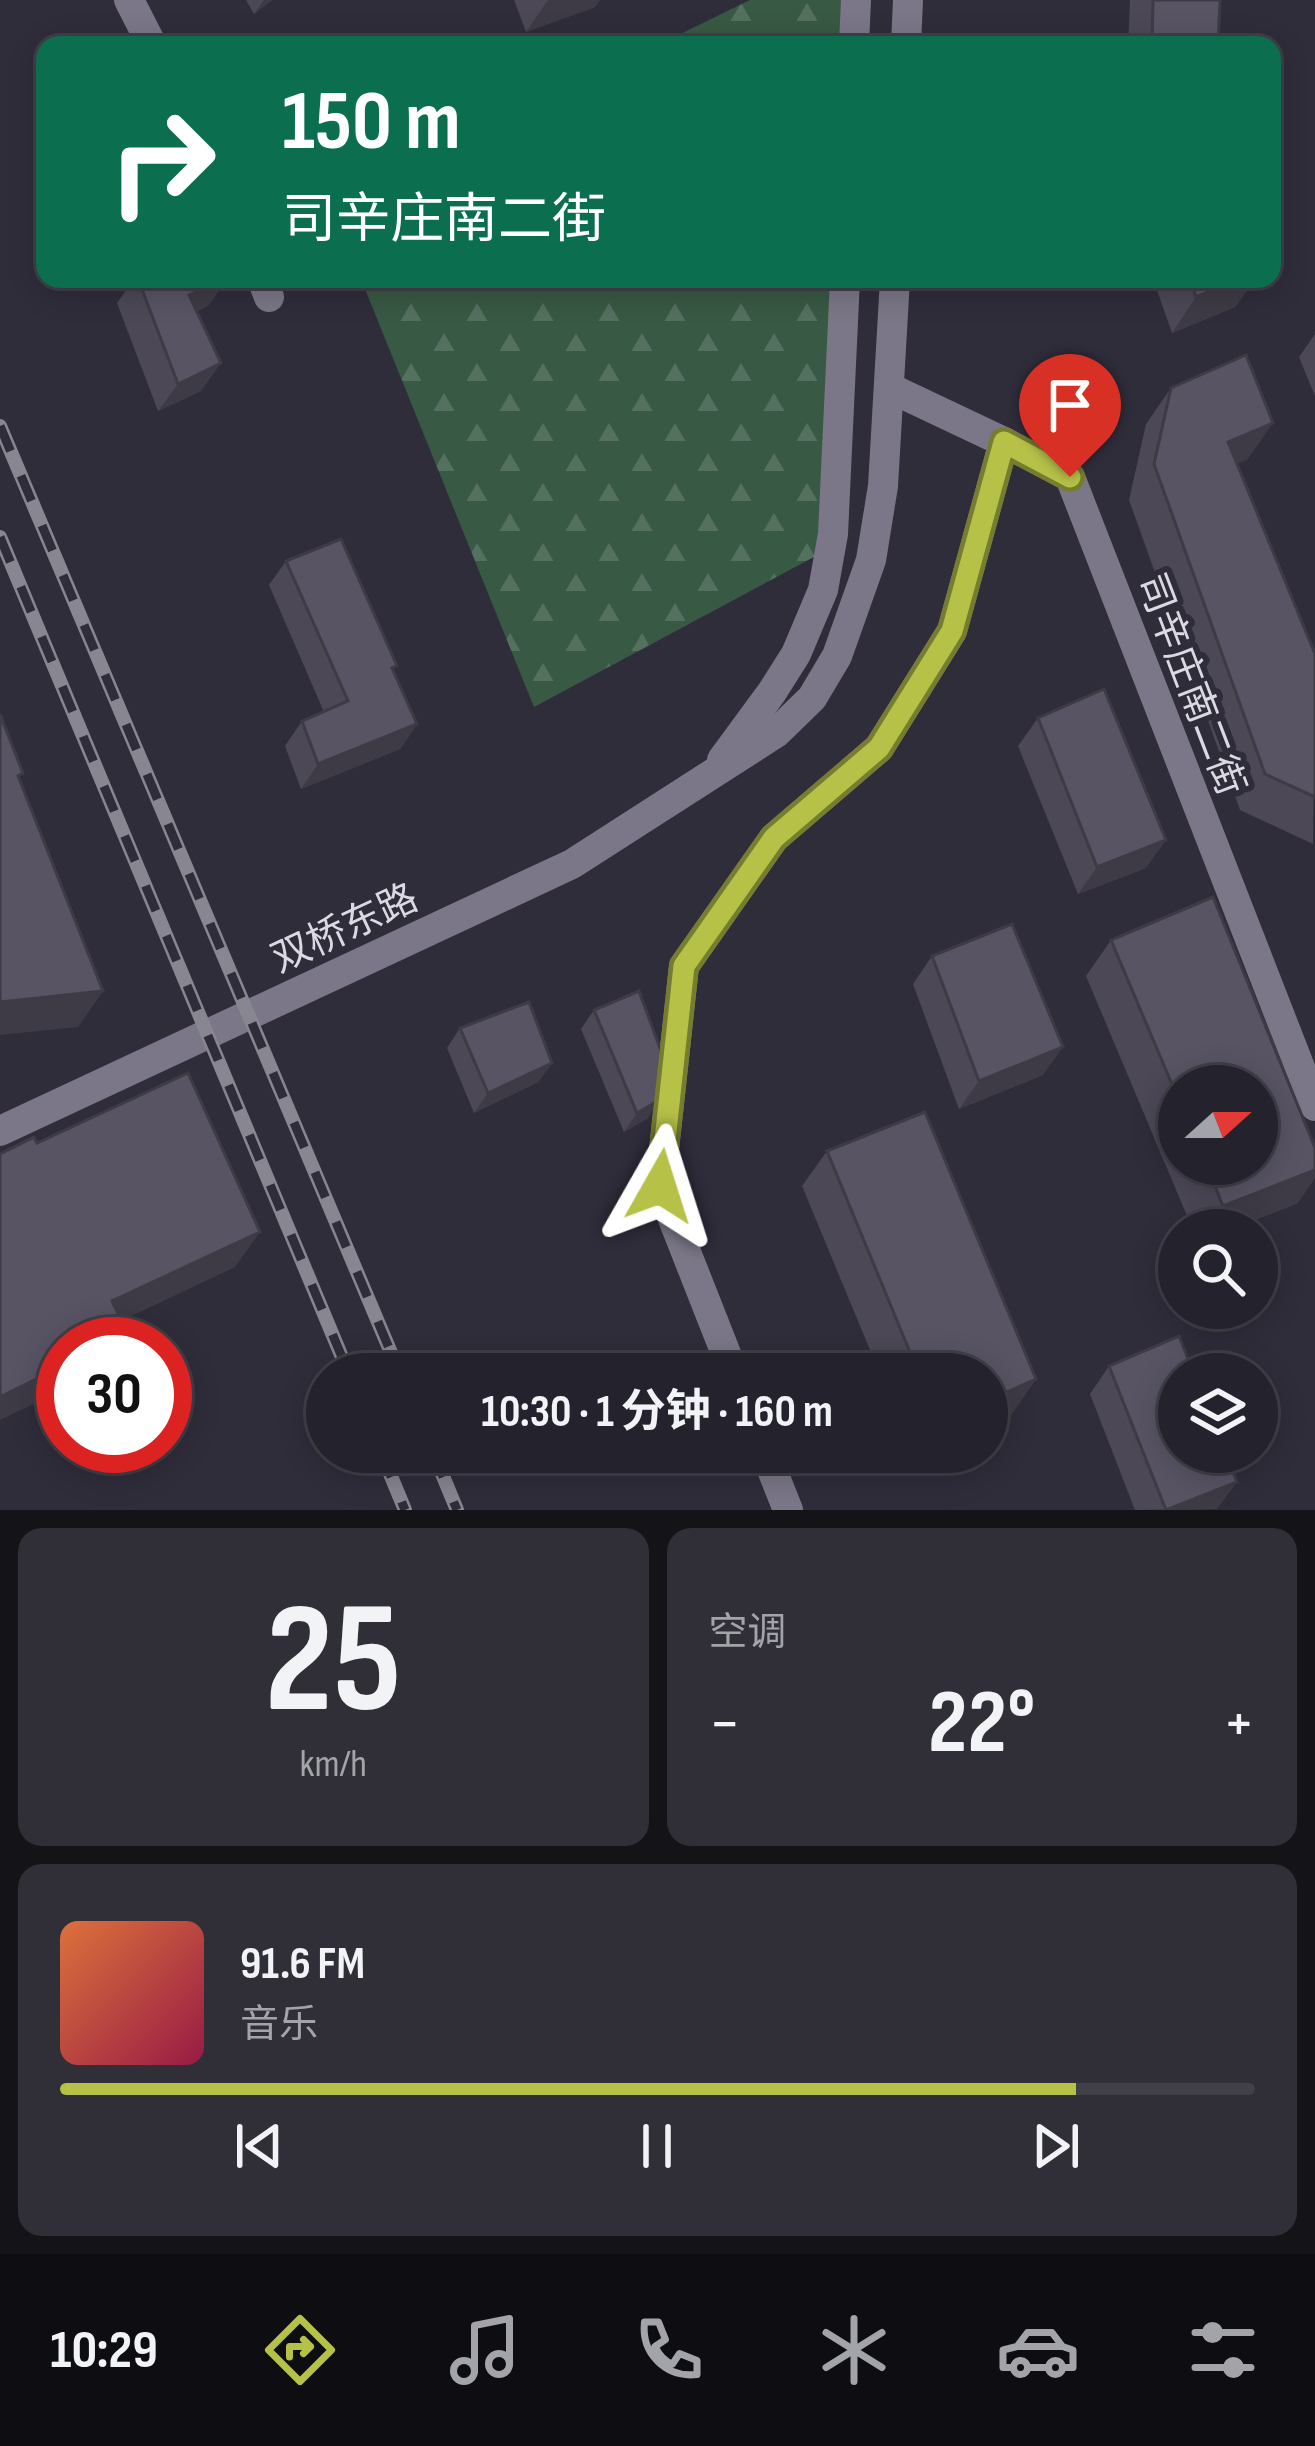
<!DOCTYPE html>
<html lang="zh">
<head>
<meta charset="utf-8">
<style>
  :root { --surface:#24222c; --page:#302f38; --text:#f1f3f6; --muted:#a3a4a9; --line:#413f48; --accent:#b6c148 }
  body { margin:0; font-family:"Sofia Sans Condensed","Noto Sans SC",sans-serif; background:var(--page); color:var(--text); height:100vh; display:flex; flex-direction:column; font-size:45px; white-space:nowrap }
  * { box-sizing:border-box; margin:0 }
  p { font-size:39px; color:var(--muted) }
  .icon { flex:none; width:66px; height:66px; fill:none; stroke:currentColor; stroke-width:2; stroke-linecap:round; stroke-linejoin:round }
  .map { position:relative; height:1510px; overflow:hidden }
  .details { display:flex; flex-direction:column; gap:18px; padding:18px; background:#141318; flex:1 }
  .details>* { flex:none }
  .guide { position:absolute; left:36px; top:36px; width:1245px; height:252px; border-radius:24px; box-shadow:0 6px 30px #0003,0 0 0 3px var(--line); background:#0b6e4f; color:#fff; overflow:hidden }
  .needle { width:78px; rotate:69deg }
  .fabs { position:absolute; left:1158px; top:1065px; display:grid; gap:24px }
  .fabs a { display:grid; place-items:center; width:120px; height:120px; border-radius:50%; background:var(--surface); box-shadow:0 6px 30px #0003,0 0 0 3px var(--line); font-size:60px }
  .speed { position:absolute; left:36px; top:1317px; display:flex; gap:24px; font-size:60px; font-weight:700; text-align:center }
  .speed>* { display:grid; place-content:center; width:156px; height:156px; border-radius:50%; background:var(--surface); box-shadow:0 6px 30px #0003,0 0 0 3px var(--line); line-height:1 }
  .speed .limit { border:18px solid #d22; background:#fff; color:#111 }
  .pin { position:absolute; display:grid; place-items:center; width:102px; height:102px; color:#fff; margin:-123px -51px; border-radius:50% 50% 50% 0; rotate:-45deg; box-shadow:0 0 12px #0007 }
  .pin .icon { rotate:45deg }
  .me { position:absolute; width:132px; margin:-66px; rotate:6deg; stroke-linejoin:round; filter:drop-shadow(0 0 9px #0008) }
  .turn { display:flex; align-items:center; gap:42px; height:252px; padding:0 48px; font-size:54px }
  .turn .icon { width:156px; height:156px; stroke-width:2.5 }
  .turn b { display:block; font-size:84px; line-height:102px }
  .big { font-size:90px; font-weight:700; line-height:1.1 }
  .details .widget { flex:1; display:flex; flex-direction:column; justify-content:center; gap:18px; min-width:0; padding:0 42px; border-radius:24px; background:var(--page) }
  .details .dial { align-items:center; gap:0 }
  .dial b { font-size:156px; line-height:1 }
  .song { display:flex; align-items:center; gap:36px }
  .cover { width:144px; height:144px; border-radius:18px; background:linear-gradient(135deg,hsl(20 70% 55%),hsl(340 70% 35%)) }
  .played { height:12px; border-radius:6px; background:linear-gradient(90deg,var(--accent) 85%,var(--line) 85%) }
  .keys { display:flex; justify-content:space-around; direction:ltr }
  .heat { display:flex; justify-content:space-between; align-items:center; font-size:66px; direction:ltr }
  .details .tiles { flex:1; display:grid; gap:18px; grid-template-columns:1fr 1fr }
  .widget:last-child { grid-column:span 2 }
  .trip { position:absolute; left:306px; top:1353px; width:702px; height:120px; border-radius:60px; background:var(--surface); box-shadow:0 6px 30px #0003,0 0 0 3px var(--line); font-weight:700; line-height:120px; text-align:center }
  .menu { display:flex; height:192px; justify-content:space-around; align-items:center; background:#0e0e12; color:var(--muted) }
  .menu .icon { width:84px; height:84px }
  .menu .active { color:var(--accent) }
  .menu b { font-size:54px; color:var(--text) }
  .map>svg:first-child { display:block }
</style>
</head>
<body>
<div class="map">
<svg width="1315" height="1510" viewBox="0 0 1315 1510">
  <defs>
    <pattern id="forest-firs" width="22" height="20" patternUnits="userSpaceOnUse" patternTransform="scale(3)"><rect width="22" height="20" fill="#385944"/><path d="M5 1l3.5 6h-7zM16 11l3.5 6h-7z" fill="#54705f"/></pattern>
  </defs>
  <rect width="100%" height="100%" fill="#302d3b"/>
  <g fill="url(#forest-firs)">
    <polygon points="750,0 858,0 856,45 658,45"/>
    <polygon points="361,279 841,279 825,551 534,707"/>
  </g>
  <g fill="none" stroke-linecap="round" stroke-linejoin="round">
    <g stroke="#7b7788" stroke-width="30">
      <polyline points="129,0 152,45"/>
      <polyline points="262,279 269,297"/>
      <polyline points="890,388 1004,442 1070,477 1315,1106"/>
      <polyline points="734,1374 660,1186 684,966 774,838 879,748 952,631 1004,442"/>
      <polyline points="765,1452 788,1510"/>
    </g>
    <g stroke="#7b7788" stroke-width="30">
      <polyline points="854,45 856,0"/>
      <polyline points="906,45 908,0"/>
      <polyline points="722,760 772,692 796,654 823,590 833,534 845,279"/>
      <polyline points="0,1131 572,864 776,733 812,698 837,656 871,560 883,486 895,279"/>
    </g>
    <g stroke="#888691" stroke-width="14">
      <g id="rail">
        <polyline points="0,426 400,1374"/>
        <polyline points="0,537 349,1374"/>
        <polyline points="381,1452 405,1510"/>
        <polyline points="433,1452 457,1510"/>
      </g>
    </g>
    <use href="#rail" stroke="#302d3b" stroke-width="9" stroke-dasharray="27" stroke-linecap="butt"/>
  </g>
  <g fill="#4c4856" fill-rule="evenodd">
    <polygon points="246,0 272,0 254,14"/>
    <polygon points="514,0 600,0 595,7 526,32"/>
    <polygon points="1130,0 1220,0 1218,45 1128,45"/>
    <polygon points="134,279 227,279 208,306 197,311 201,391 158,411 117,303"/>
    <polygon points="1153,279 1255,279 1235,307 1172,333"/>
    <polygon points="1315,334 1315,396 1299,357"/>
    <polygon points="1171,388 1248,459 1237,463 1315,654 1313,844 1240,810 1129,500 1146,424"/>
    <polygon points="286,561 394,671 417,724 400,749 301,789 285,746 302,721 324,712 269,585"/>
    <polygon points="1038,718 1146,868 1078,894 1018,746"/>
    <path d="M1111 940 1298 1203 1229 1230H1193L1086 976ZM1179 1086 1257 1164H1179Z"/>
    <polygon points="932,956 1043,1075 959,1109 913,984"/>
    <polygon points="594,1010 648,1118 624,1132 581,1029"/>
    <polygon points="460,1028 552,1063 538,1082 474,1113 447,1048"/>
    <polygon points="925,1112 1036,1379 1011,1415 987,1425 987,1374 880,1374 802,1186 827,1151"/>
    <polygon points="1109,1366 1217,1509 1135,1510 1090,1394"/>
  </g>
  <g fill="#3e3b46">
    <polygon points="264,0 272,0 254,14"/>
    <polygon points="548,0 600,0 595,7 526,32"/>
    <polygon points="227,279 208,306 170,323 189,295"/>
    <polygon points="1240,279 1255,279 1235,307 1172,333 1196,297"/>
    <polygon points="221,363 201,391 158,411 178,384"/>
    <polygon points="1273,423 1248,459 1204,478 1228,442"/>
    <polygon points="417,724 400,749 301,789 318,764"/>
    <polygon points="1166,840 1146,868 1078,894 1097,867"/>
    <polygon points="103,991 78,1027 0,1035 0,1002"/>
    <polygon points="1063,1047 1043,1075 959,1109 979,1081"/>
    <polygon points="552,1063 538,1082 474,1113 488,1093"/>
    <polygon points="661,1099 648,1118 624,1132 637,1113"/>
    <polygon points="1315,1170 1315,1178 1298,1203 1229,1230 1207,1230 1223,1206"/>
    <polygon points="260,1232 235,1267 87,1337 112,1301"/>
    <polygon points="63,1366 63,1390 0,1420 0,1397"/>
    <polygon points="1036,1379 1011,1415 987,1425 987,1401"/>
    <polygon points="1237,1482 1217,1509 1168,1510"/>
  </g>
  <g fill="#585464" stroke="#3e3b46" stroke-width="3">
    <polygon points="1153,0 1220,0 1218,45 1152,45"/>
    <polygon points="138,279 225,279 189,295 221,363 178,384"/>
    <polygon points="1190,279 1240,279 1196,297"/>
    <polygon points="1246,355 1273,423 1228,442 1315,654 1315,797 1265,774 1154,464 1171,388"/>
    <polygon points="341,539 397,666 392,668 417,724 318,764 302,721 348,701 286,561"/>
    <polygon points="1104,689 1166,840 1097,867 1038,718"/>
    <polygon points="0,714 23,773 18,776 103,991 0,1002"/>
    <polygon points="1213,897 1315,1148 1315,1170 1223,1206 1206,1164 1257,1164 1257,1086 1179,1086 1179,1101 1111,940"/>
    <polygon points="1012,924 1063,1047 979,1081 932,956"/>
    <polygon points="639,991 665,1062 661,1099 637,1113 594,1010"/>
    <polygon points="529,1002 552,1063 488,1093 460,1028"/>
    <polygon points="188,1073 260,1232 112,1301 128,1335 109,1344 63,1344 63,1366 0,1397 0,1154 34,1137 37,1143"/>
    <polygon points="925,1112 1036,1379 987,1401 987,1374 919,1374 827,1151"/>
    <polygon points="1179,1336 1194,1374 1179,1374 1179,1452 1225,1452 1237,1482 1166,1510 1109,1366"/>
  </g>
  <g fill="none" stroke-linecap="round" stroke-linejoin="round">
    <g stroke="#767d2f" stroke-width="30">
      <polyline id="route" points="660,1186 684,966 774,838 879,748 952,631 1004,442 1070,477"/>
    </g>
    <use href="#route" stroke="#b6c148" stroke-width="21"/>
  </g>
  <g text-anchor="middle" stroke-width="12" stroke-linejoin="round" paint-order="stroke">
    <g font-size="39" fill="#dbd9e2" stroke="#302d3b">
      <text transform="translate(1192 684) rotate(69)" y="14">司辛庄南二街</text>
      <text transform="translate(344 927) rotate(-25)" y="14">双桥东路</text>
    </g>
  </g>
</svg>
<div class="fabs">
<a><svg class="needle" viewBox="-14 -14 28 28"><path d="M0-13l5 13h-10z" fill="#e53935"/><path d="M0 13l5-13h-10z" fill="#a3a4a9"/></svg></a>
<a><svg class="icon" aria-label="search" viewBox="0 0 24 24"><circle cx="10" cy="10" r="6"/><path d="M15 15l6 6"/></svg></a>
<a><svg class="icon" aria-label="layers" viewBox="0 0 24 24"><path d="M12 4l9 5-9 5-9-5zM3 14l9 5 9-5"/></svg></a>
</div>
<div class="speed"><div class="limit">30</div></div>
<div class="pin" style="left:1070px;top:477px;background:#d93025"><svg class="icon" aria-label="arrive" viewBox="0 0 24 24"><path d="M6 21V4h12l-3 4 3 4H6"/></svg></div>
<svg class="me" style="left:660px;top:1186px" viewBox="-20 -20 40 40"><path d="M0-17L14 15 0 8-14 15z" fill="#b6c148" stroke="#fff" stroke-width="4"/></svg>
<div class="trip">10:30 · 1 分钟 · 160 m</div>
<div class="guide">
<div class="turn"><svg class="icon" aria-label="right" viewBox="0 0 24 24"><path d="M7 20v-9h11M14 6l5 5-5 5"/></svg><div><b>150 m</b>司辛庄南二街</div></div>
</div>
</div>
<section class="details">
<div class="tiles">
<div class="widget dial"><b>25</b><p>km/h</p></div>
<div class="widget"><p>空调</p>
<div class="heat"><a>−</a><b class="big">22°</b><a>+</a></div>
</div>
<div class="widget">
<div class="song"><i class="cover"></i><div><b>91.6 FM</b><p>音乐</p></div></div>
<div class="played"></div>
<div class="keys"><svg class="icon" aria-label="previous" viewBox="0 0 24 24"><path d="M18 5L8 12l10 7zM5 5v14"/></svg><svg class="icon" aria-label="pause" viewBox="0 0 24 24"><path d="M8 5v14M16 5v14"/></svg><svg class="icon" aria-label="next" viewBox="0 0 24 24"><path d="M6 5l10 7-10 7zM19 5v14"/></svg></div>
</div>
</div>
</section>
<nav class="menu">
<b>10:29</b>
<svg class="icon active" aria-label="directions" viewBox="0 0 24 24"><path d="M12 3l9 9-9 9-9-9zM9 14v-3h6M13 9l2 2-2 2"/></svg>
<svg class="icon" aria-label="music" viewBox="0 0 24 24"><path d="M9 18V5l10-2v13"/><circle cx="6" cy="18" r="3"/><circle cx="16" cy="16" r="3"/></svg>
<svg class="icon" aria-label="phone" viewBox="0 0 24 24"><path d="M5 4h4l2 5-3 2q2 4 5 5l2-3 5 2v4C11 20 4 13 5 4z"/></svg>
<svg class="icon" aria-label="climate" viewBox="0 0 24 24"><path d="M12 3v18M4 7l16 10M4 17L20 7"/></svg>
<svg class="icon" aria-label="car" viewBox="0 0 24 24"><path d="M5 17H2v-5l4-1 3-4h7l3 4 3 1v5h-3M9 17h6M6 11h13"/><circle cx="7" cy="17" r="2"/><circle cx="17" cy="17" r="2"/></svg>
<svg class="icon" aria-label="filters" viewBox="0 0 24 24"><path d="M4 7h16M4 17h16"/><circle cx="9" cy="7" r="2"/><circle cx="15" cy="17" r="2"/></svg>
</nav>
</body>
</html>
